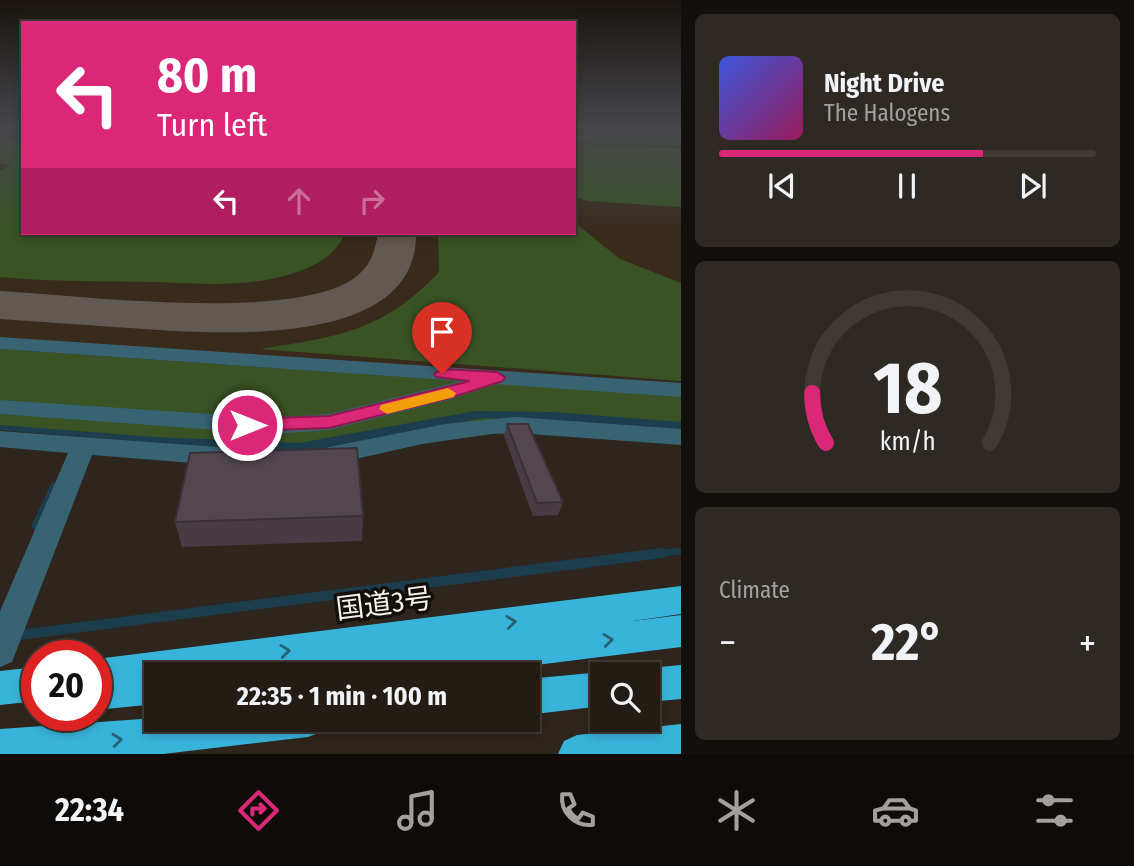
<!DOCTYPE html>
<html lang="en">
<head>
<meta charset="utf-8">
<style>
  :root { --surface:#221c15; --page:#2e2922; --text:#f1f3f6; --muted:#a2a1a0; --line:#3f3a34; --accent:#db2777 }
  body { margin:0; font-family:"Fira Sans Condensed","Noto Sans JP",sans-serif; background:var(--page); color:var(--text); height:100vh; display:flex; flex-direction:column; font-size:26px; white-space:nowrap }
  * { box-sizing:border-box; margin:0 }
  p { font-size:23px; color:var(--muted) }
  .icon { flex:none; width:38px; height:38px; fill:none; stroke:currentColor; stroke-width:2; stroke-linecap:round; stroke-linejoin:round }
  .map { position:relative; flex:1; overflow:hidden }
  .panel { display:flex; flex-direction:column; gap:14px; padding:14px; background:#130f0c; width:453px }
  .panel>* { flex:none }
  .hud { position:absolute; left:21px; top:21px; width:555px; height:214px; border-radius:0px; box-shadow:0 4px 10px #0003,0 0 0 2px var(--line); background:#db2777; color:#fff; overflow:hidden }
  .fabs { position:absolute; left:590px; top:662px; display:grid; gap:14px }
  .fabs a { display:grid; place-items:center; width:70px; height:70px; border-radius:0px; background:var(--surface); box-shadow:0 4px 10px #0003,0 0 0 2px var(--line); font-size:35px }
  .speed { position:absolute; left:21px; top:640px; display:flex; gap:14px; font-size:35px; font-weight:700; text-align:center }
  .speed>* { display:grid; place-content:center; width:91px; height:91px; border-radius:50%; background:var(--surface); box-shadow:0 4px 10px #0003,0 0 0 2px var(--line); line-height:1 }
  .speed .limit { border:10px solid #d22; background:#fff; color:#111 }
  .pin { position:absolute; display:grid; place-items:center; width:60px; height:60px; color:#fff; margin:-72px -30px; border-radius:50% 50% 50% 0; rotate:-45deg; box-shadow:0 0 7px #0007 }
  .pin .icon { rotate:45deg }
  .me { position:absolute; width:77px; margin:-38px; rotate:90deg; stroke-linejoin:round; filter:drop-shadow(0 0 5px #0008) }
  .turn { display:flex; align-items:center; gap:24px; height:147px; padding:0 21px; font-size:32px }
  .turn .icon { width:91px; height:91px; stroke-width:2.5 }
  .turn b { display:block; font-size:49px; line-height:60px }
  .lanes { display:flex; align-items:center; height:66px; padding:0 21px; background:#0003; justify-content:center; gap:35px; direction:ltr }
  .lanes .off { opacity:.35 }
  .big { font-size:52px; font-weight:700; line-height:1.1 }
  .panel .tile { flex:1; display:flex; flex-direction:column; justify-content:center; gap:10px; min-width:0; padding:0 24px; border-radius:10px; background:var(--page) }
  .panel .dial { align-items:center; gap:0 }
  .dial svg { height:182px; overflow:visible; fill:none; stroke:var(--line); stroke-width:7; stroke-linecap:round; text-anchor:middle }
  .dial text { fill:var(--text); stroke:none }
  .song { display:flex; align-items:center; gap:21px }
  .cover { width:84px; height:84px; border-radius:10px; background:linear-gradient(135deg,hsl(230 70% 55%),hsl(330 70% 35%)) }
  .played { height:7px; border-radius:4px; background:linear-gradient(90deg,var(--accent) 70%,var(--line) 70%) }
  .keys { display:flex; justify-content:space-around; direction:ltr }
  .heat { display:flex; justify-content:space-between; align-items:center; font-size:38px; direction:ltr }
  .trip { position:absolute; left:144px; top:662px; width:396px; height:70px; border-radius:0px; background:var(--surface); box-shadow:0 4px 10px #0003,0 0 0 2px var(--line); font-weight:700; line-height:70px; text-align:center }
  .tab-bar { display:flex; height:112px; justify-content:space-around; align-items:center; background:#0e0b08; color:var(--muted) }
  .tab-bar .icon { width:49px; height:49px }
  .tab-bar .current { color:var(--accent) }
  .tab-bar b { font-size:32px; color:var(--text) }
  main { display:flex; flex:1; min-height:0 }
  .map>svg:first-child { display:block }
</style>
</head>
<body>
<main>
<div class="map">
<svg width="681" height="754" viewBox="0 0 681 754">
  <rect width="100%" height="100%" fill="#2e251c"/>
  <polygon fill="#382b1c" points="0,128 23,128 23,233 574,233 574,128 681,128 681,399 0,350"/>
  <g fill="#395325">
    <polygon points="574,128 681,128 681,146 589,143 583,141"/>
    <path d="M0 138 23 139V233H345C334 262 299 273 271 279 234 287 193 283 154 282 103 281 51 282 0 277V171L10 165 0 164Z"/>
    <polygon points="574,144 681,148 681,207 587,201 574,196"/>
    <path d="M574 222 620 259 681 283V381L260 349C337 337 384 331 439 272L438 233H574Z"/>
    <polygon points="0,349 681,396 681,429 428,428 313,451 0,430"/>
  </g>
  <polygon fill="#1c3d4d" points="475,411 553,412 681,422 681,429 483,418 313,451 213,448 0,430 0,425 155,437 299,443"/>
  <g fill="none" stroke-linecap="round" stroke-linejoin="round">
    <g stroke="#1c3d4d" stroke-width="7">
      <polyline points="35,526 54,486"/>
      <polyline points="648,555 681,551"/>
    </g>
    <polyline stroke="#1c3d4d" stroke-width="10" points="19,635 662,553"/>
    <path fill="#625a52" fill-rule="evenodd" d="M378 233H416C418 353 207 333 129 328 86 325 43 322 0 319V291C76 295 303 324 358 275 372 263 375 250 378 233Z"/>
    <g fill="#386372" fill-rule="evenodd">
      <polygon points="0,337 681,383 681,397 494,384 452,399 329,430 273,434 0,414 0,400 273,418 329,414 461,381 0,349"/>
      <polygon points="516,417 681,429 681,445 516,433 492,434 422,444 329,465 320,462 317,456 320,450 329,447 445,424"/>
      <polygon points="0,431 217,447 226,450 229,456 226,462 217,465 92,455 12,662 0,667 0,611 68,453 0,447"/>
    </g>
    <g fill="#38b4db" fill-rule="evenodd">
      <polygon points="681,586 681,614 633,621 681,615 681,647 464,674 279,674 281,668 240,674 156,674 156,704 96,710 96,659"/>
      <polygon points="681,665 681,699 648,702 648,674 636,673 648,668"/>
      <polygon points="37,667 37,701 0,705 0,671"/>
      <polygon points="602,672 607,674 602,674 602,706 527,715 527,679"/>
      <polygon points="156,718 156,719 326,719 321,732 308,737 163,754 0,754 0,729"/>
      <polygon points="681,724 681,754 558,754 564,741 577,735"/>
    </g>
  </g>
  <g fill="#473c44">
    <polygon points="507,424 563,502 558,515 533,516 504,436"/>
    <polygon points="363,516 362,541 182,547 175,522"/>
  </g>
  <g fill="#52464f" stroke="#393137" stroke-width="2">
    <polygon points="507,424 528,424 563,502 537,503"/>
    <polygon points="357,448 363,516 175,522 190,453"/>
  </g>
  <defs><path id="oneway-chevron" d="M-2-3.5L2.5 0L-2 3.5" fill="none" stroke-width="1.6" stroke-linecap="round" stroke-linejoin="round" transform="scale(1.75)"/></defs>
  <g stroke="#266273">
    <use href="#oneway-chevron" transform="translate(511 622) rotate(-7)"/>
    <use href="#oneway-chevron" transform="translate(608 640) rotate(-7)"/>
    <use href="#oneway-chevron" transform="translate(285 651) rotate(-7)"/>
    <use href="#oneway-chevron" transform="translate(117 740) rotate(-6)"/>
  </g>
  <linearGradient id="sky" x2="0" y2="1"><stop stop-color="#19140f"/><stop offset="0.55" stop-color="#46464b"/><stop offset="1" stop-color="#46464b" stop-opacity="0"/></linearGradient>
  <rect width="681" height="234" fill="url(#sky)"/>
  <polygon fill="#db2777" stroke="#8e194d" stroke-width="2" points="442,369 497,372 505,377 503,381 450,398 329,428 247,431 238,425 247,419 329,416 470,381 436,377 434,374"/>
  <polygon fill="#f59e0b" points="448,388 456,393 454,397 387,414 379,409 381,405"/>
  <g text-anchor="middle" stroke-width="7" stroke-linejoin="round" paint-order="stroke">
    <g font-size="28" fill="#f8f2ec" stroke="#130f0b">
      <text transform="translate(384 603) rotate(-7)" y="10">国道3号</text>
    </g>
  </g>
</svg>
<div class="fabs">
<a><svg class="icon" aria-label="search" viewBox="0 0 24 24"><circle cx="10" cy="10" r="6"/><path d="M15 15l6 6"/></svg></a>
</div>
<div class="speed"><div class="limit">20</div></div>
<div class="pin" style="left:442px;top:374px;background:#d93025"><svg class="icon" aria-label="arrive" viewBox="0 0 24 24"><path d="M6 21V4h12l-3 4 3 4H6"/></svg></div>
<svg class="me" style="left:247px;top:425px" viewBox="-20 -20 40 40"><circle r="17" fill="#db2777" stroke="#fff" stroke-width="3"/><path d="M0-11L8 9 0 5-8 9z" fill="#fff"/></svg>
<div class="trip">22:35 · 1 min · 100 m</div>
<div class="hud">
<div class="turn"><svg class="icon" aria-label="left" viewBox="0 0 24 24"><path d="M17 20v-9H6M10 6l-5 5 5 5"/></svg><div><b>80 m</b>Turn left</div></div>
<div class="lanes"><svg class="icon" aria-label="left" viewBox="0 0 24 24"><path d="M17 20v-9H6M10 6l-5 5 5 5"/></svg><svg class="icon off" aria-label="ahead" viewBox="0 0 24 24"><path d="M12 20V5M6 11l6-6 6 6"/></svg><svg class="icon off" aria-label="right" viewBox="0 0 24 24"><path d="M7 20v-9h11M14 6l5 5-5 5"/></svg></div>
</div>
</div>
<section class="panel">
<div class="tile">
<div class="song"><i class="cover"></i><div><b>Night Drive</b><p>The Halogens</p></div></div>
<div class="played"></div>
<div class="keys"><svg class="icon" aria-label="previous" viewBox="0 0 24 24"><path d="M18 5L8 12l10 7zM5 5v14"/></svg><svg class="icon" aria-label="pause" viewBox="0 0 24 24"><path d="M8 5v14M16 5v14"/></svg><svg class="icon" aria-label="next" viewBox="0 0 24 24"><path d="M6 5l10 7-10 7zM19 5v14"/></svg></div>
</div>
<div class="tile dial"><svg viewBox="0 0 100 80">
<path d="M14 69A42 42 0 1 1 86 69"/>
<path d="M14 69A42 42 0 0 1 8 47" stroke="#db2777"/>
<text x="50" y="56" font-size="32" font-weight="700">18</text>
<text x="50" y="72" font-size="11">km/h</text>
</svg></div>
<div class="tile"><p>Climate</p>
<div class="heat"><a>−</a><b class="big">22°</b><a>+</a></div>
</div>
</section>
</main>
<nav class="tab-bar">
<b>22:34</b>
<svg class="icon current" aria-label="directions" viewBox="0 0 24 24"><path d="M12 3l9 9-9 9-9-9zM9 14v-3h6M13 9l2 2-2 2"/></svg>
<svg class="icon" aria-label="music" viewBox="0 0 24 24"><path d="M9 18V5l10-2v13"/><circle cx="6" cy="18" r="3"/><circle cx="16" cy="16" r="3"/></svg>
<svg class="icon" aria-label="phone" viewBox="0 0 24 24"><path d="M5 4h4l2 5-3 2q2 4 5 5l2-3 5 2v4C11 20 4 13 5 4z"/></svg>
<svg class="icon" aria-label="climate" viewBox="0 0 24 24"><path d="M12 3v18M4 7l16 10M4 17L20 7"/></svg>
<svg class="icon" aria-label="car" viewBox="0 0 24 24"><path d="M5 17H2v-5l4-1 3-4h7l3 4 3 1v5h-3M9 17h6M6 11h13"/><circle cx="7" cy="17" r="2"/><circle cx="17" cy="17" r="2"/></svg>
<svg class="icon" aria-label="filters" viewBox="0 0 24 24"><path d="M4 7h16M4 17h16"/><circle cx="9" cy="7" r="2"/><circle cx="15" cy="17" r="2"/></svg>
</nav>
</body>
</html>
